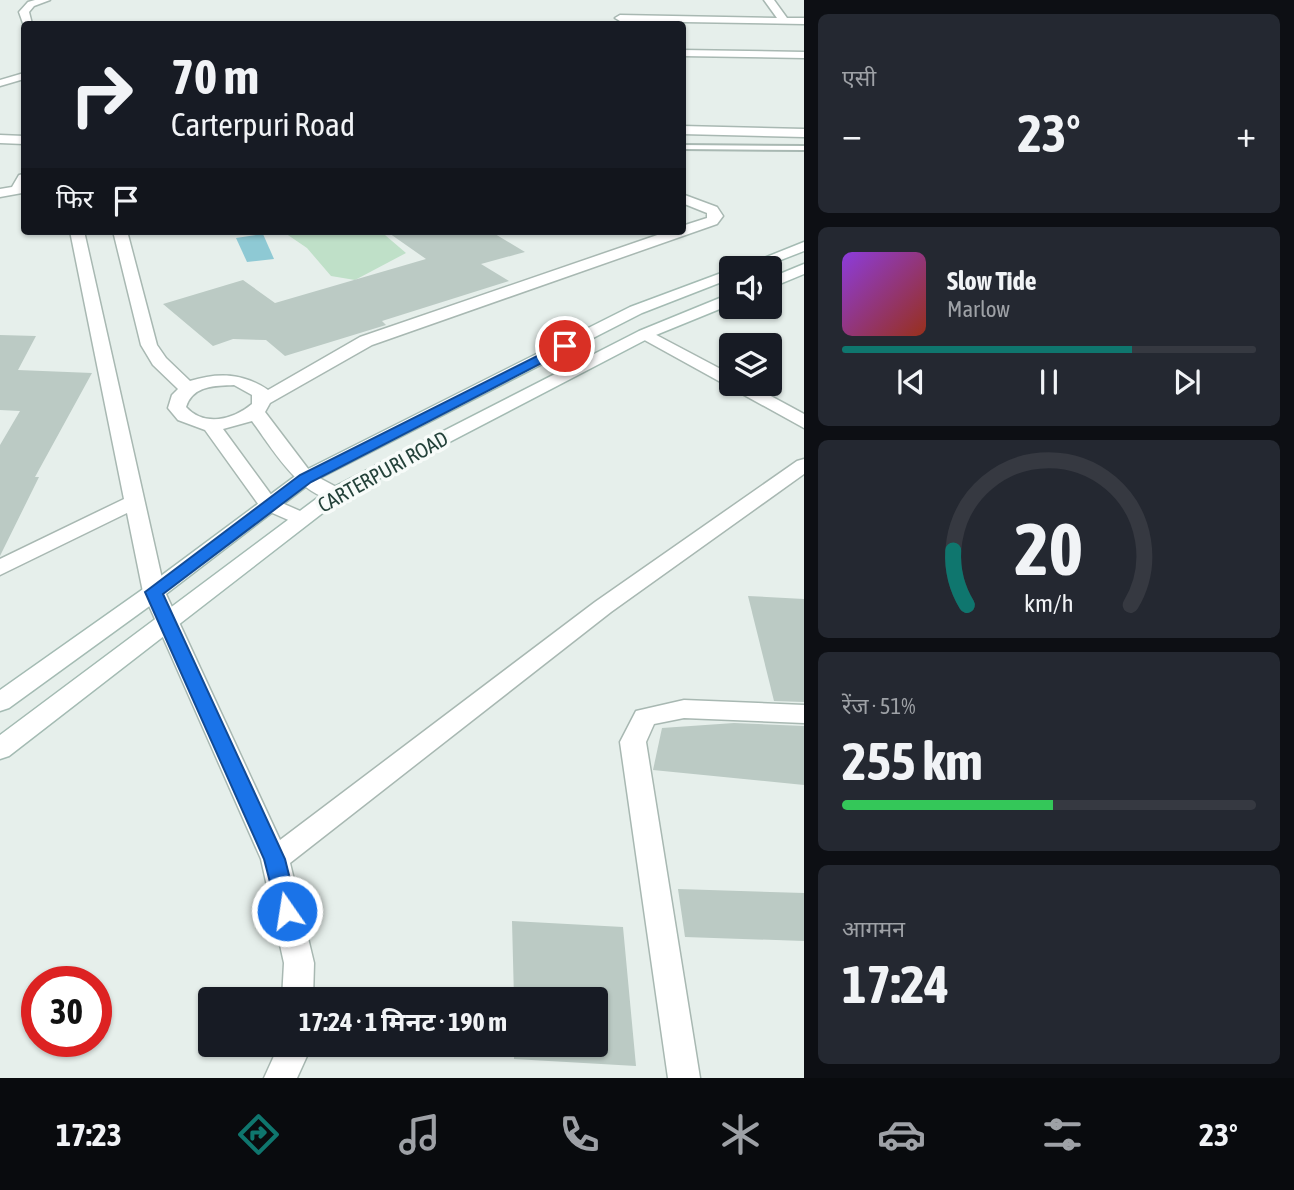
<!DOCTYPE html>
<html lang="hi">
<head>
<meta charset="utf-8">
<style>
  :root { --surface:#171b24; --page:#242831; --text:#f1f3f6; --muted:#9ea1a6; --line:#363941; --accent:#0f766e }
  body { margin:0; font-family:"Asap Condensed","Noto Sans Devanagari",sans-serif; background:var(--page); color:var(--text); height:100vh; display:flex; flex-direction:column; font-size:26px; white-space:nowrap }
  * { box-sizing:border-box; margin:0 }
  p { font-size:23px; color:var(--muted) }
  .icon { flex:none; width:38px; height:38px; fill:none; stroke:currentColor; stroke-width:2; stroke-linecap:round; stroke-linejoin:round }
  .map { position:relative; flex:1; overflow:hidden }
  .details { display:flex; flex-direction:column; gap:14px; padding:14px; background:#0d0f14; width:490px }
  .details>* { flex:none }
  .hud { position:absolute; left:21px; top:21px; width:665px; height:214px; border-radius:7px; box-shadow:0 2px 5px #0004; background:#171b24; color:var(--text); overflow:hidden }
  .controls { position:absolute; left:719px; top:256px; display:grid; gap:14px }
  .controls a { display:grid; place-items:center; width:63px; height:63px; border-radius:7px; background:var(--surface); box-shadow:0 2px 5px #0004; font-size:35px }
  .speed { position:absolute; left:21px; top:966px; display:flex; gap:14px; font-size:35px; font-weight:700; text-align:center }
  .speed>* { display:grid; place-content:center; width:91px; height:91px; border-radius:50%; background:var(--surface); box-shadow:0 2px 5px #0004; line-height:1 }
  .speed .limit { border:10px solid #d22; background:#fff; color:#111 }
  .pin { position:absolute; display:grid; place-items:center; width:60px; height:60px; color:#fff; margin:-30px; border:4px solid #fff; border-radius:50%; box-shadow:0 2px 7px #0007 }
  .me { position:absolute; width:77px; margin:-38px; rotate:347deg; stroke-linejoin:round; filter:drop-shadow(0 0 5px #0008) }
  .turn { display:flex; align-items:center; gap:24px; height:147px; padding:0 35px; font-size:32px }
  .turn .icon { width:91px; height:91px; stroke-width:2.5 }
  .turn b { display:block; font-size:49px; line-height:60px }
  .then { display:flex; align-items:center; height:66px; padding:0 35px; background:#0003; gap:14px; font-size:26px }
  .big { font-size:52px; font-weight:700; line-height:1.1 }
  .details .widget { flex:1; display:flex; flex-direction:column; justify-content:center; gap:10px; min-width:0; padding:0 24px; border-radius:10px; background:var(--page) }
  .details .dial { align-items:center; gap:0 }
  .dial svg { height:182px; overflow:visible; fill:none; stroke:var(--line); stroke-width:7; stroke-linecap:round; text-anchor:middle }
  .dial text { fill:var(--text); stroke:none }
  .song { display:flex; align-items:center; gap:21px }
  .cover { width:84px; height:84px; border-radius:10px; background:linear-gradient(135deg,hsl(270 70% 55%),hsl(10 70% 35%)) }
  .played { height:7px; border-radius:4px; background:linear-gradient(90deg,var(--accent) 70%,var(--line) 70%) }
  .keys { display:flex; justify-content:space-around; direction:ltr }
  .heat { display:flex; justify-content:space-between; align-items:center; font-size:38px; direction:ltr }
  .charge { height:10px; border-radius:5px; background:linear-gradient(90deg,#34c759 51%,var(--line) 0) }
  .trip { position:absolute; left:198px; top:987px; width:410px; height:70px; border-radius:7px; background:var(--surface); box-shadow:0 2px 5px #0004; font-weight:700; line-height:70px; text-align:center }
  .menu { display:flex; height:112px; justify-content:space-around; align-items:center; background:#090b0e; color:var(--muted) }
  .menu .icon { width:49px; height:49px }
  .menu .active { color:var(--accent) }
  .menu b { font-size:32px; color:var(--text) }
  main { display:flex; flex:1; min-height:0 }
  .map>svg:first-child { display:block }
</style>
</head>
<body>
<main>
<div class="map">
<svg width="804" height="1078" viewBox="0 0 804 1078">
  <rect width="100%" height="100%" fill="#e6efeb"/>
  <polygon fill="#bfe0c8" points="282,231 399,231 385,235 406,253 355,280 331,276 307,248"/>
  <polygon fill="#8ec9d4" points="263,234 274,259 247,262 236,238"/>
  <g fill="#bbcac4">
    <polygon points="386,231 490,231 525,252 481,264 509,281 382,321 386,325 285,356 266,340 233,339 213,346 163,304 243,280 275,303 426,259"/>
    <polygon points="0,335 36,336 18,370 92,373 35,477 39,477 0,556 0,445 20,411 0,410"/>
    <polygon points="748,596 804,599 804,702 774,701"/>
    <polygon points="734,723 804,726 804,785 653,770 662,728"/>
    <polygon points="678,889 804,893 804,941 685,937"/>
    <polygon points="512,921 623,927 636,1066 514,1059 514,1045 595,1045 595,999 514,999"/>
  </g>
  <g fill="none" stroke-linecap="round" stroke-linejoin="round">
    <g stroke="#a8b8b2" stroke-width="4">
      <polygon id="service" points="682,145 804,146 804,150 682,149"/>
    </g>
    <g stroke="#a8b8b2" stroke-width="3">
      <g id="minor">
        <polygon points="35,0 50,0 34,6 29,12 32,24 24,26 19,12 28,2"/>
        <polygon points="764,0 774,0 787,18 804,18 804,24 620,21 615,18 620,15 777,18"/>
        <polygon points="682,50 804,52 804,58 682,56"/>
        <polygon points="24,73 24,79 0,86 0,80"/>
        <polygon points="682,126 804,129 804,137 682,134"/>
        <polygon points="0,135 24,136 24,144 0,143"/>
        <polygon points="24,174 24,188 22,193 0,197 0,189 12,187 19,175"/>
        <path d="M682 194 717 207 723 216 717 224 372 345 270 403 265 412 312 474 342 490 345 494 342 498C306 507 270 445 252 421L223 429 275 500 307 514 310 518 307 522H293L261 508 205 430 178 420 168 408 172 395 178 389 153 365 141 345 113 231H127L157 345 166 358 190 381C218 372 243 373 268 390L360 337 669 231H682V226L707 218V213L682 203ZM234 385 252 395V404C233 420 204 427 186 407 193 385 215 386 234 385Z"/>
        <polygon points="70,231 84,231 165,592 280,840 595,602 797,461 804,459 804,474 611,612 290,863 314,963 313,999 282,999 284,963 261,859 143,592 127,513 0,575 0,559 124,499"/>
        <polygon points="645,329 732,375 732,383 747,383 804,414 804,428 639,337 637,334"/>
        <polygon points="684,700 804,705 804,723 684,718 654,724 646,742 700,1078 668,1078 620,742 636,711"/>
        <polygon points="279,1045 312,1045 297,1078 264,1078"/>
      </g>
    </g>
    <g stroke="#a4bbb3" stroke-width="3">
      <g id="secondary">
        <polygon points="804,242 804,251 760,268 739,268"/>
        <polygon points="804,264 804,274 770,288 770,278"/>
        <polygon points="732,269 732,278 642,313 312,482 162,597 9,708 0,711 0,690 146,587 298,474 630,307"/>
        <polygon points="732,293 732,304 651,337 342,498 9,756 0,759 0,735 328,490 639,331"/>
      </g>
    </g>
    <use href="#service" fill="#fff" fill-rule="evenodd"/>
    <use href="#minor" fill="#fff" fill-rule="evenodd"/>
    <use href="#secondary" fill="#fff" fill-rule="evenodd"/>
  </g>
  <polygon fill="#1a73e8" stroke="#114b97" stroke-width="2" points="565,342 569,343 569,349 311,482 163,594 285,859 298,911 294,917 287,920 279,917 264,859 145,592 300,475"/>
  <g text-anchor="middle" stroke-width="7" stroke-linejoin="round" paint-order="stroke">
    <g font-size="21" fill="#24423a" stroke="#f7fbf9">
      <text transform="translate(383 472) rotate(-29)" y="7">CARTERPURI ROAD</text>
    </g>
  </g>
</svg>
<div class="controls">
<a><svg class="icon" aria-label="sound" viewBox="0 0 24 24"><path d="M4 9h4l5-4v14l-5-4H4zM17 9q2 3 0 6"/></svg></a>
<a><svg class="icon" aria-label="layers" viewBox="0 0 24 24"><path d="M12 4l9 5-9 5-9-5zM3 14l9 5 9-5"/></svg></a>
</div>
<div class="speed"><div class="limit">30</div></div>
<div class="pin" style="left:565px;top:346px;background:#d93025"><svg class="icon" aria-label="arrive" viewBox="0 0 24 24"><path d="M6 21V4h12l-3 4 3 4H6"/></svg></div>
<svg class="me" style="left:287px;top:911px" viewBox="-20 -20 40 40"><circle r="17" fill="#1a73e8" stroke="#fff" stroke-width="3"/><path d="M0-11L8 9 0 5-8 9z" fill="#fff"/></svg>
<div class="trip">17:24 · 1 मिनट · 190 m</div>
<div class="hud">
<div class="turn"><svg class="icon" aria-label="right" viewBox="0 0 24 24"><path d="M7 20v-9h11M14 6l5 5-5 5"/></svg><div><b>70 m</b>Carterpuri Road</div></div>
<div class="then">फिर<svg class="icon" aria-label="arrive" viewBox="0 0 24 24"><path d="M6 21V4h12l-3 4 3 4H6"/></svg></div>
</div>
</div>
<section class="details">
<div class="widget"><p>एसी</p>
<div class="heat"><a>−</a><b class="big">23°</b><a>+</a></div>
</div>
<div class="widget">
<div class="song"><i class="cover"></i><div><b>Slow Tide</b><p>Marlow</p></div></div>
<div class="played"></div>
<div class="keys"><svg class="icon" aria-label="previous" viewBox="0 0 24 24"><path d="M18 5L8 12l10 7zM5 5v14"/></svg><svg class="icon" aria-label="pause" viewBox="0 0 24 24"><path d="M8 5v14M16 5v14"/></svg><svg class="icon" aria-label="next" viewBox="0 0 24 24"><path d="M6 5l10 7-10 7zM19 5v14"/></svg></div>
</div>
<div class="widget dial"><svg viewBox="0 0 100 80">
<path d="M14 69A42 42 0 1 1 86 69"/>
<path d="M14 69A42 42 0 0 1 8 45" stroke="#0f766e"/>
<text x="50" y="56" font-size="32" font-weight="700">20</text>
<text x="50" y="72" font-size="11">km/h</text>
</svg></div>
<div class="widget"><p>रेंज · 51%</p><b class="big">255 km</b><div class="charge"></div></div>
<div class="widget"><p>आगमन</p><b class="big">17:24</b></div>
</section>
</main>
<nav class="menu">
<b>17:23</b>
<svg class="icon active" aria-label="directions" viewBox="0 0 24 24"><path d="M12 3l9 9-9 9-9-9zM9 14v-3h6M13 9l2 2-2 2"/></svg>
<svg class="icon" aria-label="music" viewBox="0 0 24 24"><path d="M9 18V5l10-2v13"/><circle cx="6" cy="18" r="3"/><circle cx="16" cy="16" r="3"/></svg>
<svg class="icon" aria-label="phone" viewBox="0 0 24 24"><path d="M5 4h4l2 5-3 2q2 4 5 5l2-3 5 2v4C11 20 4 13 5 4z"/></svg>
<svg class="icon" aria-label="climate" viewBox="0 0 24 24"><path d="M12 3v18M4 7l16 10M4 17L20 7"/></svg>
<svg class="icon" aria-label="car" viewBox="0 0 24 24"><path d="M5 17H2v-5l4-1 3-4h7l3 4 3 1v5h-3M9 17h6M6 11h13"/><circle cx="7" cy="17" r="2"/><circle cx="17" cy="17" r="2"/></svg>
<svg class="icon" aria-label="filters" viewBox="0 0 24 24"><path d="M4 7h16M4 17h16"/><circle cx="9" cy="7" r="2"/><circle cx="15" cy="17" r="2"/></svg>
<b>23°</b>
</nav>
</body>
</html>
